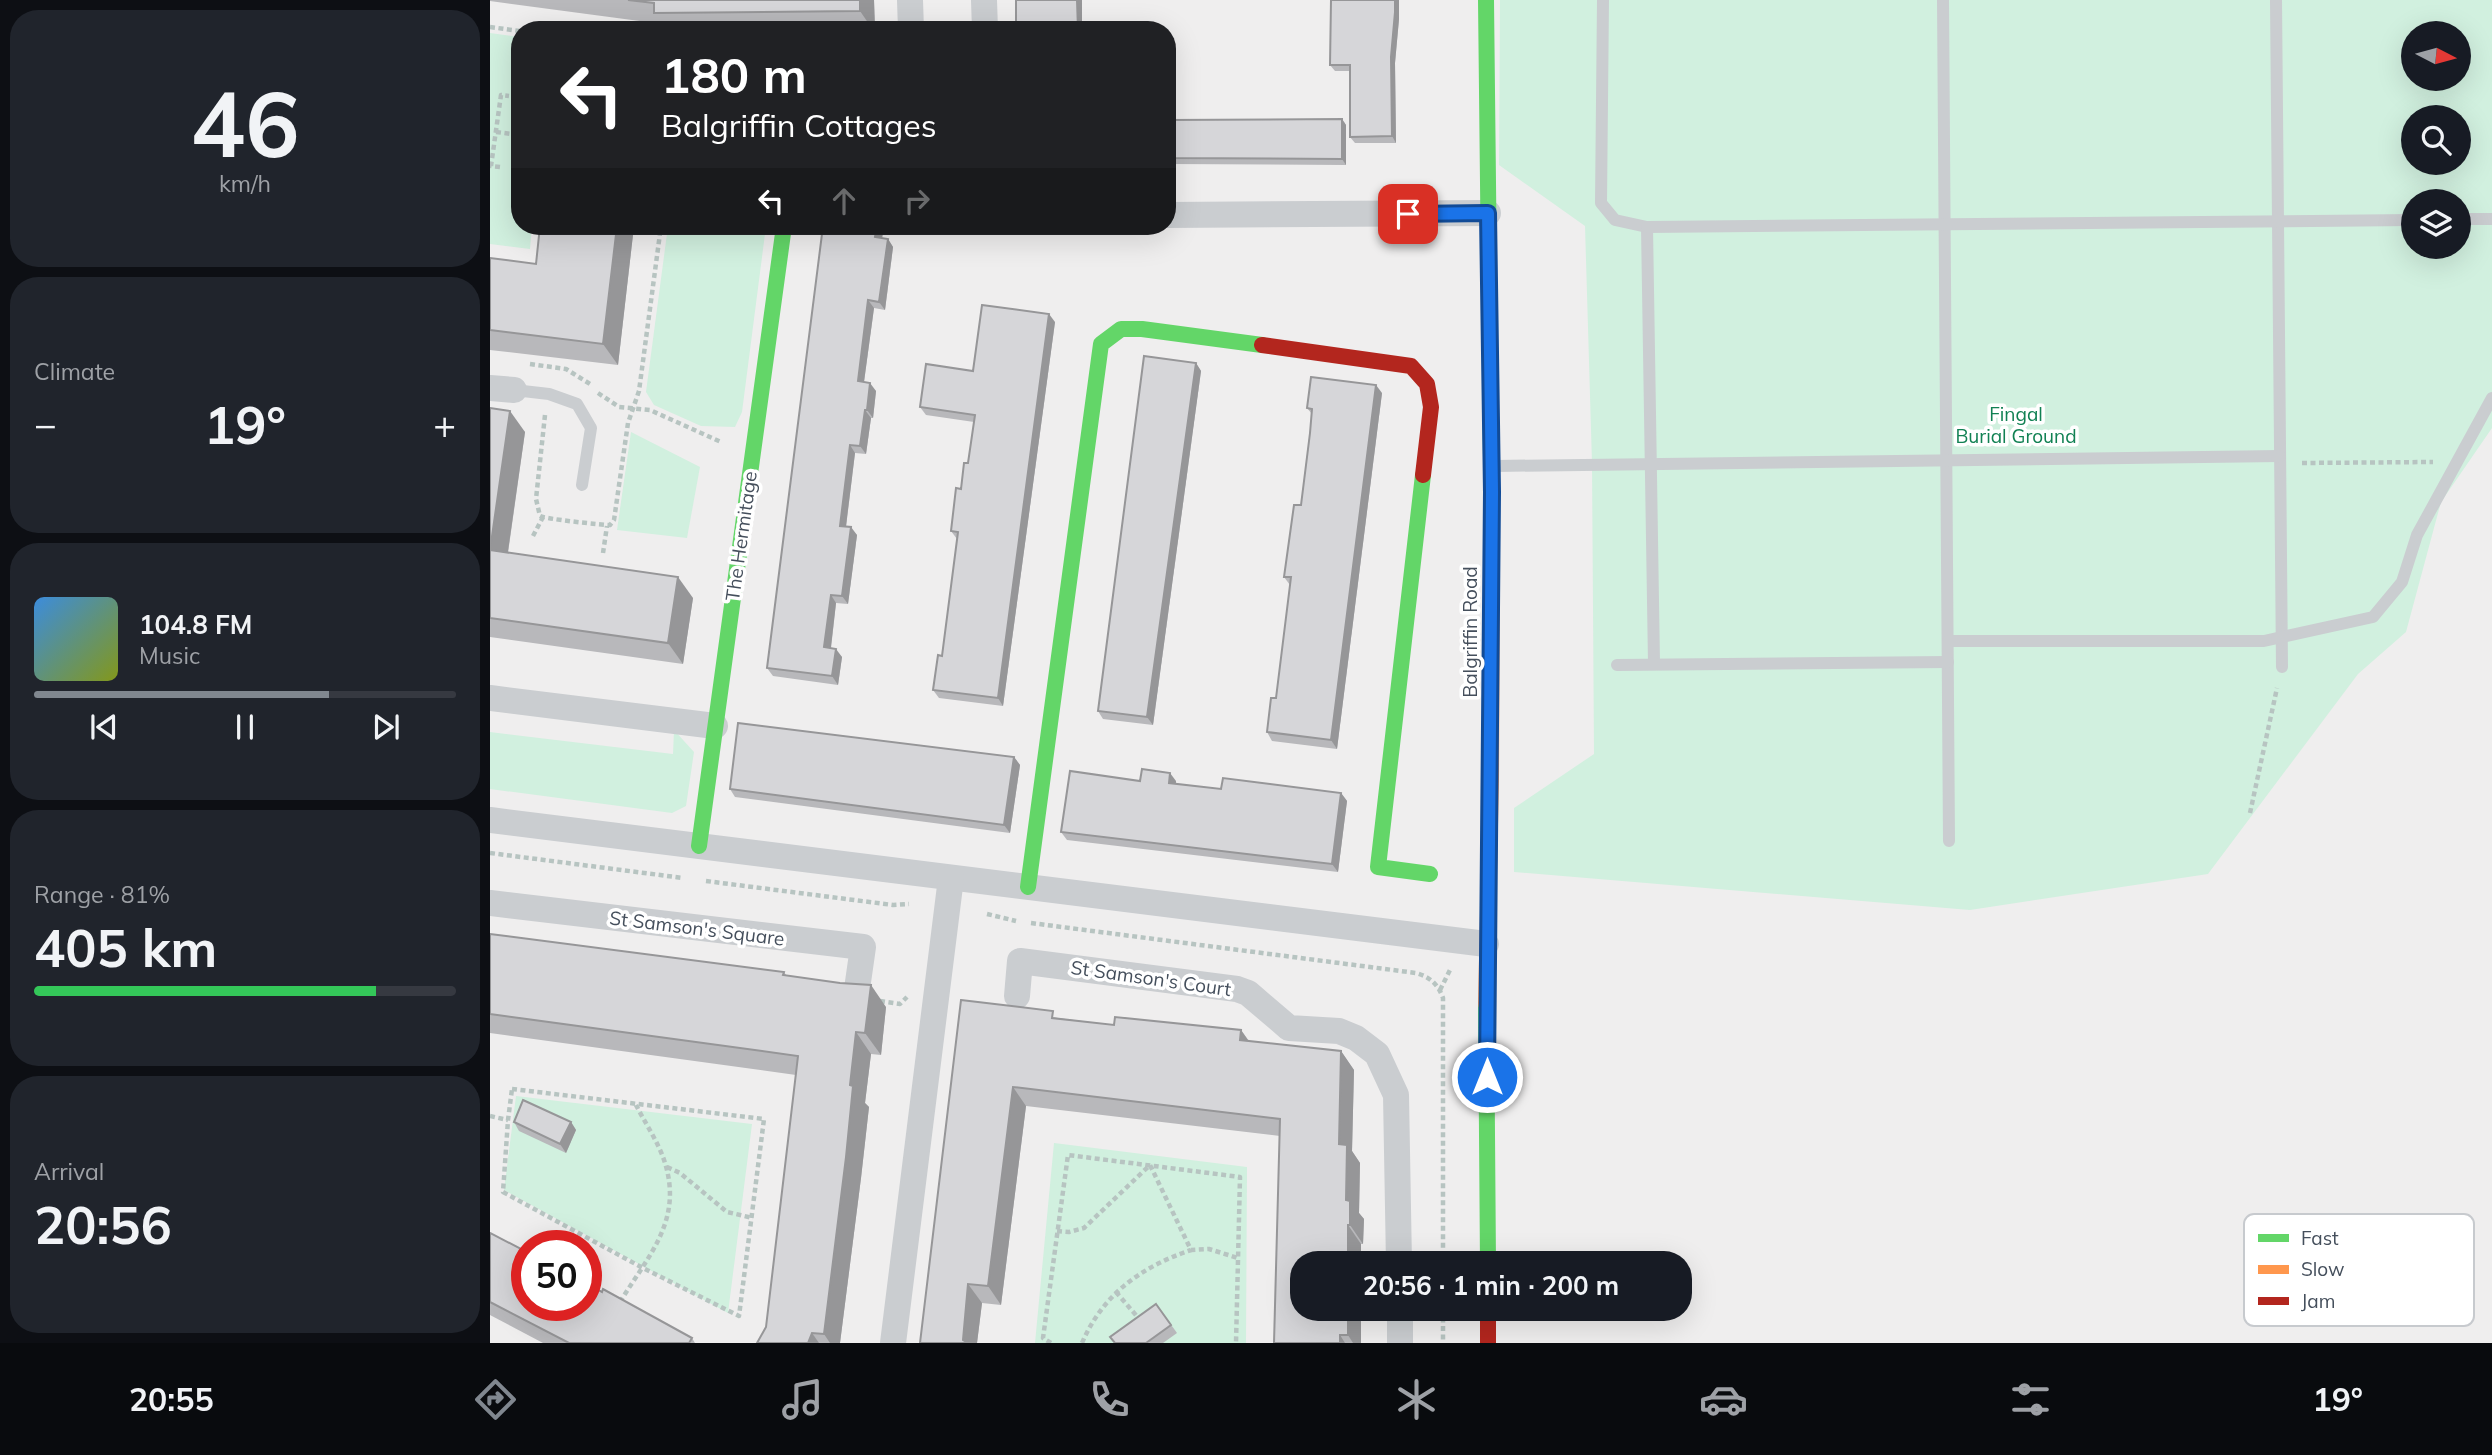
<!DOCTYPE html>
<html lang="en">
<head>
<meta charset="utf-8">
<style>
  :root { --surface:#171b24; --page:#20242c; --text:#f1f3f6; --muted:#9ea1a6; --line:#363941; --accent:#80878f }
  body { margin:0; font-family:Mulish,sans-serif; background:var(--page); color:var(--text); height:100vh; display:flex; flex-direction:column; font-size:26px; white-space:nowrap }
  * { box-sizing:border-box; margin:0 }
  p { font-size:23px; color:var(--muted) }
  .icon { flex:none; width:38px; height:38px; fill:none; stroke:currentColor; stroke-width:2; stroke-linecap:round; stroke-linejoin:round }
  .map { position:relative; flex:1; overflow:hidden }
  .side { display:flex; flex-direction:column; gap:10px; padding:10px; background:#0d0f14; width:490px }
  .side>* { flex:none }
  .hud { position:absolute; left:21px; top:21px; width:665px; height:214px; border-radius:28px; box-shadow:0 7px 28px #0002; background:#202124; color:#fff; overflow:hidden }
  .needle { width:46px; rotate:96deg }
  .fabs { position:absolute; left:1911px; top:21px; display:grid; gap:14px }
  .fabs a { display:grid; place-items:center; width:70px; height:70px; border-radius:50%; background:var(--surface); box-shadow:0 7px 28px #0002; font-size:35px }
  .speed { position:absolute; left:21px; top:1230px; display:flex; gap:14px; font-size:35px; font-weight:700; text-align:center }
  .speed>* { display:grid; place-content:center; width:91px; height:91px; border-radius:50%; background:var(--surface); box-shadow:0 7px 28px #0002; line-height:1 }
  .speed .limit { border:10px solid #d22; background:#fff; color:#111 }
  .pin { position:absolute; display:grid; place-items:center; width:60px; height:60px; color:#fff; margin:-30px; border-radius:14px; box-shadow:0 4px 10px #0006 }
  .me { position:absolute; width:77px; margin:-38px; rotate:0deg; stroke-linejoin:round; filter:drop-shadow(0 0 5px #0008) }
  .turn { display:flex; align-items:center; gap:24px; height:147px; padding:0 35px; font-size:32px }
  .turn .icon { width:91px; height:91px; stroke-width:2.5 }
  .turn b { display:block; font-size:49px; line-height:60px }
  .lanes { display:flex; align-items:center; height:66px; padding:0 35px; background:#0003; justify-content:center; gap:35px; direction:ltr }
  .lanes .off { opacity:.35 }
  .big { font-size:52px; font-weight:700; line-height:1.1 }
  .side .widget { flex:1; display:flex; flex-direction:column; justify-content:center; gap:10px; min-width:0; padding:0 24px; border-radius:28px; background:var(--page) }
  .side .dial { align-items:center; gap:0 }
  .dial b { font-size:91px; line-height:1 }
  .song { display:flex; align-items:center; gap:21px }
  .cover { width:84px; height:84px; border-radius:10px; background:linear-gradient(135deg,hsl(210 70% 55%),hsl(70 70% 35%)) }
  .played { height:7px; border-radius:4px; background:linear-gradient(90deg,var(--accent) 70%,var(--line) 70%) }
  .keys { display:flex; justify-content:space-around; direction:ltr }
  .heat { display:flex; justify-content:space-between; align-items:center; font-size:38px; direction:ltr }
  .charge { height:10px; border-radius:5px; background:linear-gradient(90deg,#34c759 81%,var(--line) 0) }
  .trip { position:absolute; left:800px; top:1251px; width:402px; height:70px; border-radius:28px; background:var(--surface); box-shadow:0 7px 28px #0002; font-weight:700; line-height:70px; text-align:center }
  .menu { display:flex; height:112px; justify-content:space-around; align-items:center; background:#090b0e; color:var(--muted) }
  .menu .icon { width:49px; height:49px }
  .menu .active { color:var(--accent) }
  .menu b { font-size:32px; color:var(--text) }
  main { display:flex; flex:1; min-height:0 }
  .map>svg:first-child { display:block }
</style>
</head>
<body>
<main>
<section class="side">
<div class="widget dial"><b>46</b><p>km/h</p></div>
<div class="widget"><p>Climate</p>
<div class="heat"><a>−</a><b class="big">19°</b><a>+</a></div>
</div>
<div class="widget">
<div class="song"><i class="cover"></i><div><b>104.8 FM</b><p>Music</p></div></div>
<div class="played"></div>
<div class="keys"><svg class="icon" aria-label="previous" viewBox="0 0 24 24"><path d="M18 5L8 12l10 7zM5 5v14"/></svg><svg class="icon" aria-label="pause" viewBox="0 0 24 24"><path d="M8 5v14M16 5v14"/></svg><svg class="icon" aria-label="next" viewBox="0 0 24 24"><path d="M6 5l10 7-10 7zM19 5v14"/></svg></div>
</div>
<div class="widget"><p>Range · 81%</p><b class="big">405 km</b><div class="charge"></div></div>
<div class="widget"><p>Arrival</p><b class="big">20:56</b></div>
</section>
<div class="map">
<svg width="2002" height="1343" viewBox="0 0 2002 1343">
  <rect width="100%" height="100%" fill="#efeeee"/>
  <g fill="#d1f0df" fill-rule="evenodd">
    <path d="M1010 0H2002V428L1951 502 1916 632 1868 674 1718 874 1480 910 1024 872V808L1104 754 1102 463 1095 226 1009 165ZM1923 33H1969V79H1923ZM1923 117H1969V163H1923ZM1923 201H1969V247H1923Z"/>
    <polygon points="0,33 30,37 30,226 42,226 40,249 0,244"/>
    <polygon points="178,226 276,226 252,412 245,427 211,426 164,405 156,392"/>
    <polygon points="141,432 210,467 197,538 127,530"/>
    <polygon points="184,730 204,752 196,806 182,813 0,789 0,732 183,754"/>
    <polygon points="26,1096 262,1124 238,1313 14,1190"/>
    <polygon points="564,1143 757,1167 756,1343 545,1343"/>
  </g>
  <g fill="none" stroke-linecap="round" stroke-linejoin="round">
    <g stroke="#b7c4c1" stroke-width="4.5" stroke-dasharray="5 3.5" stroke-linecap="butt">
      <polyline points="168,18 169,30"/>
      <polyline points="0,27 30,31"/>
      <polyline points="6,132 30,135"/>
      <polyline points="10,167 1,166 11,95 19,96"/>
      <polyline points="40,364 76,369 100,384"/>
      <polyline points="108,393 129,407 160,410 231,442"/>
      <path d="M55 415 46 499 50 516C55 519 112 525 120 525L124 520 138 423 149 391 171 226"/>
      <polyline points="1812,463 1943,462"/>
      <polyline points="43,536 53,517"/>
      <polyline points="113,553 117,526"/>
      <polyline points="1760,813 1787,688"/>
      <polyline points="0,853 193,878"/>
      <polyline points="216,881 403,905 419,904"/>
      <polyline points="497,914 526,921"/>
      <path d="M541 923 926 973C940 977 948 984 953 998V1264"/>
      <polyline points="950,990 960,970"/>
      <polyline points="390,1001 410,1004 417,997"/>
      <polygon points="22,1089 274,1119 249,1316 151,1267 13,1192 18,1120"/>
      <polyline points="0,1116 18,1120"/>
      <polyline points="177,1167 190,1173 237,1212 263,1218"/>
      <polyline points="567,1231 579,1232 594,1228 660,1165 701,1250 719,1249 748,1258"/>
      <polyline points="626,1292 651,1321"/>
      <path d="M130 1302C158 1256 193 1221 175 1163 169 1143 155 1123 146 1105"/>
      <polyline points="953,1309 953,1343"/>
      <polyline points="561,1343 553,1338 578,1155 750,1177 746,1343"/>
      <path d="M592 1343C613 1294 651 1267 701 1250"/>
    </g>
    <g stroke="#cacdd0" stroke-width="12">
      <polyline points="1113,0 1111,203 1125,220 1157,227 1164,663"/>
      <polyline points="1453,0 1459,841"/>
      <polyline points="1786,0 1792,667"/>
      <polyline points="1969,219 2002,219"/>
      <polyline points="1157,227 1923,220"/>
      <polyline points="24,390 59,394 87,404 101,428 92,485"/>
      <polyline points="1006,466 1790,456"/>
      <polyline points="1458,641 1774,641 1883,617 1912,582 1927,535 2002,398"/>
      <polyline points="1127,665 1458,662"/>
    </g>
    <g stroke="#cacdd0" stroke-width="26">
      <polyline points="420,0 421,30"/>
      <polyline points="494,0 495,30"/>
      <polyline points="677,215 998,213"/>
      <polyline points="0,388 24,390"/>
      <polyline points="0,698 225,726"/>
      <polyline points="0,820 996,944"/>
      <polyline points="0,903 373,947 367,989"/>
      <polyline points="527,996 530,961 747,989 758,993 799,1028 849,1031 866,1038 887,1054 906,1095 909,1264"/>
      <polyline points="910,1309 910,1343"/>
      <polyline points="403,1343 461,878"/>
    </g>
    <g stroke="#63d668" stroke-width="16">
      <polyline points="996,0 1002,548"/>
      <polyline points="933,475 888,867 940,874"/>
      <polyline points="209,846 294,226"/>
      <polyline points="538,887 611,344 631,329 652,329 772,345"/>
      <polyline points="996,1004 998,1264"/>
    </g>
    <polyline stroke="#ff974d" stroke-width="16" points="996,1004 1001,779 1002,548"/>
    <g stroke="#b3261e" stroke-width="16">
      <polyline points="772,345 921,366 937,384 941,407 933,475"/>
      <polyline points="998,1309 998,1343"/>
    </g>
  </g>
  <g fill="#b8b8bb">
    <polygon points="0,0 384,0 385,30 176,30 172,24 0,1"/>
    <polygon points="909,19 905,63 906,143 865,143 860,137 860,71 845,71 840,65"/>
    <polygon points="852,119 856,125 856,165 677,164 677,120"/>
    <polygon points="50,226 144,226 128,365 0,350 0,258 46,264"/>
    <polygon points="394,226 392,238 398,239 403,247 395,310 384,308 374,382 386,391 383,418 381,418 376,454 365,453 356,527 367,535 358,604 346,603 341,648 352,657 348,685 283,676 277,668"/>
    <polygon points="565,322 513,706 449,698 443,690 452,656 467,539 461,531 478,463 484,422 436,415 430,407 483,371"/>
    <polygon points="706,363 711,371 663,725 613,719 608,711"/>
    <polygon points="892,393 847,749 782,741 777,732 786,698 800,585 794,577 811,505 822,414 817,408"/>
    <polygon points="0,408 35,432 18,553 203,598 193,664 0,637"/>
    <polygon points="524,757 530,765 520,833 245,797 240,789"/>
    <polygon points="650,781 686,781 686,784 731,789 851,793 857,801 848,872 577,840 571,832"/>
    <polygon points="0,934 294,972 296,975 396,1007 391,1055 381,1054 375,1103 379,1107 371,1178 350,1343 267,1343 276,1327 306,1075 0,1033"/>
    <polygon points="471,1000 568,1018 624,1025 751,1030 759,1041 851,1051 864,1070 862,1151 870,1163 869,1213 874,1219 873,1244 871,1244 871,1264 812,1264 871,1309 871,1343 784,1343 790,1136 536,1106 511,1305 492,1303 487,1343 430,1343"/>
    <polygon points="24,1122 81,1122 86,1130 76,1153 29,1131"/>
    <polygon points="0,1233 202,1338 205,1343 53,1343 0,1315"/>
    <polygon points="666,1304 687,1333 673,1343 625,1343"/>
  </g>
  <g fill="#969698">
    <polygon points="370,0 384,0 385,30 383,30 370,11"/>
    <polygon points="587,0 592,0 592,30 588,30"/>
    <polygon points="905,0 909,0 909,19 905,63 906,143 902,136 901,57"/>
    <polygon points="852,119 856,125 856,165 852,159"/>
    <polygon points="127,226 144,226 128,365 113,344"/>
    <polygon points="387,226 394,226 391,245 385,237"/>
    <polygon points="398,239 403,247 395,310 389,302"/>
    <polygon points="378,300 384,308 373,389 368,381"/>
    <polygon points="559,314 565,322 513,706 508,698"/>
    <polygon points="706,363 711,371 663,725 657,717"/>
    <polygon points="380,383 386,391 383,418 377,410"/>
    <polygon points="886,385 892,393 847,749 841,740"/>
    <polygon points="375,410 381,418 376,454 370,446"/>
    <polygon points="20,411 35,432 15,572 0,550"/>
    <polygon points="360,445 365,453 355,534 350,526"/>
    <polygon points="361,527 367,535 358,604 352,596"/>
    <polygon points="188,577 203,598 193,664 178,643"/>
    <polygon points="341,595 346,603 340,655 334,647"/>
    <polygon points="346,649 352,657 348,685 342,676"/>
    <polygon points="524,757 530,765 520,833 514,825"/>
    <polygon points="680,773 686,781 685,791 679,783"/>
    <polygon points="851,793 857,801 848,872 842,864"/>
    <polygon points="381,985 396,1007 391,1055 375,1033"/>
    <polygon points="751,1030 764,1049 750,1040"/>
    <polygon points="366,1032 381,1054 375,1103 379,1107 371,1178 350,1343 340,1343 334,1334"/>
    <polygon points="851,1051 864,1070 862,1151 870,1163 869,1213 874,1219 873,1244 860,1225 849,1144"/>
    <polygon points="523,1087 536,1106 511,1305 498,1286"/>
    <polygon points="81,1122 86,1130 76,1153 70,1144"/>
    <polygon points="858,1225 871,1244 871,1264 858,1264"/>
    <polygon points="478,1284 492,1303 487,1343 475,1343 473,1340"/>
    <polygon points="858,1309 871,1309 871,1343 863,1343 858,1335"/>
    <polygon points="322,1333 329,1343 318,1343"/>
    <polygon points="850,1335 855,1343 850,1343"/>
  </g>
  <g fill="#d6d6d9" stroke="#969698" stroke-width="2">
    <polygon points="138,0 370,0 370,11 164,13 164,3"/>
    <polygon points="526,0 587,0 588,30 526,30"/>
    <polygon points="841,0 905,0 905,12 901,57 902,136 860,137 860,65 840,65"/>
    <polygon points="852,119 852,159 677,158 677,120"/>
    <polygon points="50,226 127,226 113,344 0,330 0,258 46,264"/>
    <polygon points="333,226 387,226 385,237 398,239 389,302 378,300 368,381 380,383 377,410 375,410 370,446 360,445 350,526 361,527 352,596 341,595 334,647 346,649 342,676 277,668"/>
    <polygon points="492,305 559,314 508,698 443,690 448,655 452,656 468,532 461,531 466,488 471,489 474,463 478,463 485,415 430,407 436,364 483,371"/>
    <polygon points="654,356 706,363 657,717 608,711"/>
    <polygon points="821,377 886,385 841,740 777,732 781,698 786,698 801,577 794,577 804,505 811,505 820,433 822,409 817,408"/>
    <polygon points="0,408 20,411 0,550 188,577 178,643 0,618"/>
    <polygon points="248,723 524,757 514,825 240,789"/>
    <polygon points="652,769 680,773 679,783 731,789 733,778 851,793 842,864 571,832 580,771 650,781"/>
    <polygon points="0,934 294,972 293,975 350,983 381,985 375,1033 366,1032 360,1085 363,1086 356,1157 334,1334 322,1333 318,1343 267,1343 276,1327 308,1056 0,1014"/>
    <polygon points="471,1000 563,1011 562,1018 624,1025 625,1017 751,1030 750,1040 851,1051 849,1144 857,1145 856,1200 860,1201 860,1225 858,1225 858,1264 812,1264 812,1309 858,1309 858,1335 850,1335 850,1343 784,1343 790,1119 523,1087 498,1286 478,1284 473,1340 478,1343 430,1343"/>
    <polygon points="33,1100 81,1122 70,1144 24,1122"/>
    <polygon points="0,1233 37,1252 37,1306 96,1306 96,1283 112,1292 113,1289 202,1338 199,1343 79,1343 0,1302"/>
    <polygon points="666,1304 681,1325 656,1343 625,1343 620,1337"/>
  </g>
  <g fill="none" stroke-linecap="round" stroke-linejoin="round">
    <g stroke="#114b97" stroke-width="18">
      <polyline id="route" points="918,214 998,213 1002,492 997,1077"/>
    </g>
    <use href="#route" stroke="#1a73e8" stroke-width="12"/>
  </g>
  <g text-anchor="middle" stroke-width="7" stroke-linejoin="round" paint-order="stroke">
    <g font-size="19" fill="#118153" stroke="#fff">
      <text x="1526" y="421">Fingal<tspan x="1526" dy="22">Burial Ground</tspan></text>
    </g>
    <g font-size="19" fill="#454f5c" stroke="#fff">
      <text transform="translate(251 536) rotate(-82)" y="7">The Hermitage</text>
      <text transform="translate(980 632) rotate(-90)" y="7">Balgriffin Road</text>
      <text transform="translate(207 928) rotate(7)" y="7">St Samson's Square</text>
      <text transform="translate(661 978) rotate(8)" y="7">St Samson's Court</text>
    </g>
  </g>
  <rect x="1754" y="1214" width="230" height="112" rx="10" fill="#fff" stroke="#c7cace" stroke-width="2"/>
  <rect x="1768" y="1234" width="31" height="8" fill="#63d668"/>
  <rect x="1768" y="1265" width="31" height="9" fill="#ff974d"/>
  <rect x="1768" y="1297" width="31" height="8" fill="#b3261e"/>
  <g font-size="19" fill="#454f5c">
    <text x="1811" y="1245">Fast</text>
    <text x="1811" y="1276">Slow</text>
    <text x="1811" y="1308">Jam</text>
  </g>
</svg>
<div class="fabs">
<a><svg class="needle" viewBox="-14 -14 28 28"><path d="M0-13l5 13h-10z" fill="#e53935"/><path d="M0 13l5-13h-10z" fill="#9ea1a6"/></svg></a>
<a><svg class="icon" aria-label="search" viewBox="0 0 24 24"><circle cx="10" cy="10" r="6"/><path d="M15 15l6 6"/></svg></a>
<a><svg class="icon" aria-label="layers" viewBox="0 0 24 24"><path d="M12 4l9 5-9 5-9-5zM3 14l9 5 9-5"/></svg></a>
</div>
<div class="speed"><div class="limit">50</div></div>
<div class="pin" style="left:918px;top:214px;background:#d93025"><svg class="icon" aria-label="arrive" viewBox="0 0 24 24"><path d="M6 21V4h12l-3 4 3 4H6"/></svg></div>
<svg class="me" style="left:997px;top:1077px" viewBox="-20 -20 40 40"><circle r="17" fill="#1a73e8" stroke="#fff" stroke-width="3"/><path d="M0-11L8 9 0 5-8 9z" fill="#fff"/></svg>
<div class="trip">20:56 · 1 min · 200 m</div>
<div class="hud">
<div class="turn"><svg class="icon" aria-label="left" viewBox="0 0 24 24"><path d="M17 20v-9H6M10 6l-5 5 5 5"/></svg><div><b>180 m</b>Balgriffin Cottages</div></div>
<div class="lanes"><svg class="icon" aria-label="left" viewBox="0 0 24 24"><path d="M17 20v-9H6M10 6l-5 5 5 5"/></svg><svg class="icon off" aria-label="ahead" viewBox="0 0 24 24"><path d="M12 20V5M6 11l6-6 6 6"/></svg><svg class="icon off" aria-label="right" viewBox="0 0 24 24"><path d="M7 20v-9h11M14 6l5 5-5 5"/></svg></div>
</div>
</div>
</main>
<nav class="menu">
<b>20:55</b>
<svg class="icon active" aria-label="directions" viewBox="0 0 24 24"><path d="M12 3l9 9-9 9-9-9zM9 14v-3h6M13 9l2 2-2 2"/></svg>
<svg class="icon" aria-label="music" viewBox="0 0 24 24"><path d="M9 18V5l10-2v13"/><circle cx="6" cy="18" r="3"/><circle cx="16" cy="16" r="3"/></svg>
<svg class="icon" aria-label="phone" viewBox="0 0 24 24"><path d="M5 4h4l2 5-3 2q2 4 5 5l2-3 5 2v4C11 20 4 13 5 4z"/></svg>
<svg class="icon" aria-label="climate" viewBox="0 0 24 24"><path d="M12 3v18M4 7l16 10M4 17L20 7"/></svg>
<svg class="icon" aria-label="car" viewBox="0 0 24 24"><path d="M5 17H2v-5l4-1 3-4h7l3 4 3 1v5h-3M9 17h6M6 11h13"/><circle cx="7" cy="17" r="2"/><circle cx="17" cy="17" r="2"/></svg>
<svg class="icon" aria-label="filters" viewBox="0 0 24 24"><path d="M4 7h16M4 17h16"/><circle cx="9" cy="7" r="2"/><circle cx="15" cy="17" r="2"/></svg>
<b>19°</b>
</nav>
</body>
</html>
